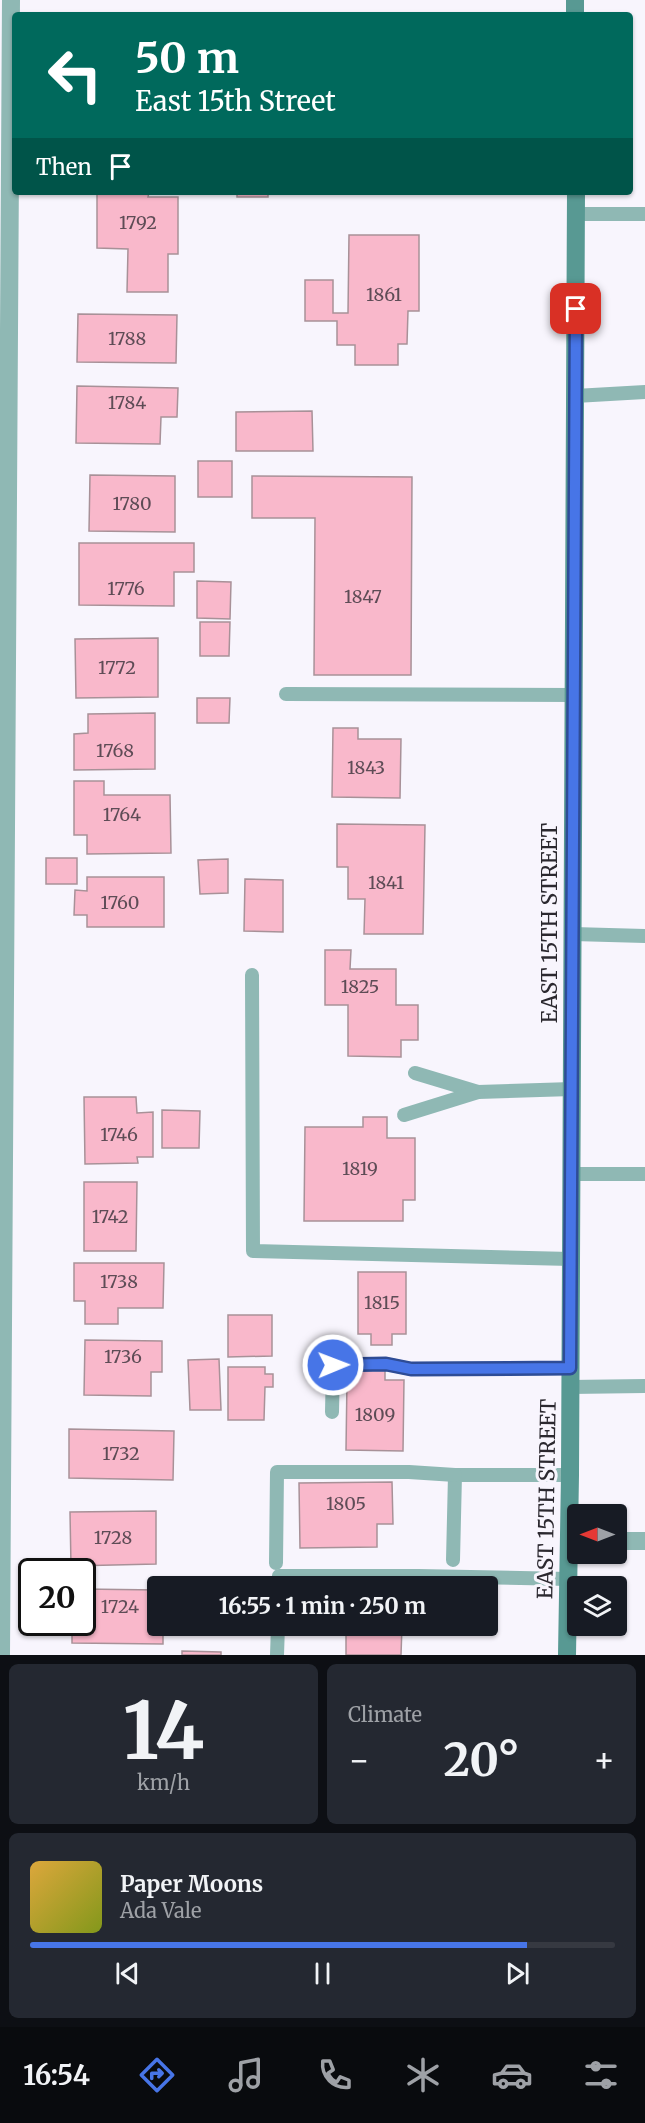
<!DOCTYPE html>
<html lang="en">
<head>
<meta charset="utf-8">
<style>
  :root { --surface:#171b24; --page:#242831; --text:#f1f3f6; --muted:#9ea1a6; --line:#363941; --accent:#4775e7 }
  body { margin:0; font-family:Merriweather,serif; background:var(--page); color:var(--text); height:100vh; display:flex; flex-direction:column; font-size:22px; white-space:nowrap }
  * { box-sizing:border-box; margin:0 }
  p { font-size:20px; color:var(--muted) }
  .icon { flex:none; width:33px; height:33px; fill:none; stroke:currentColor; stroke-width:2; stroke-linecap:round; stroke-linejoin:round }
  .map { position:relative; height:1655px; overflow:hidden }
  .sheet { display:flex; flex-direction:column; gap:9px; padding:9px; background:#0d0f14; flex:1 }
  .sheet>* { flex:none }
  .banner { position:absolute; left:12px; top:12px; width:621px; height:183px; border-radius:6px; box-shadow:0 2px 4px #0004; background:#00695c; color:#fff; overflow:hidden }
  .needle { width:39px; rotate:270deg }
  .tools { position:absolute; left:567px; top:1504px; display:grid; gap:12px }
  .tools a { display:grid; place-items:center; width:60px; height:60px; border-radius:6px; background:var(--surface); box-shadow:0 2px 4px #0004; font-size:30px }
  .speed { position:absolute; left:18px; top:1558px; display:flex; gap:12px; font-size:30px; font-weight:700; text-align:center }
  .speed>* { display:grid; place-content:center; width:78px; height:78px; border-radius:50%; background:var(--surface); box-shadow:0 2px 4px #0004; line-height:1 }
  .speed .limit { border:3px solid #111; border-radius:9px; background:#fff; color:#111 }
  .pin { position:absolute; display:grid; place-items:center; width:51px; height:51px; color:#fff; margin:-26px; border-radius:12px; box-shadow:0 3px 9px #0006 }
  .me { position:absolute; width:66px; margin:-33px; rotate:89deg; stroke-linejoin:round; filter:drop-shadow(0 0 4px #0008) }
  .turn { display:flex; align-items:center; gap:21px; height:126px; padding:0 24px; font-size:27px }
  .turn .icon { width:78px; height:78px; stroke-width:2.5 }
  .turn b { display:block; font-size:42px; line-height:51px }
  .then { display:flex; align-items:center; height:57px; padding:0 24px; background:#0003; gap:12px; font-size:22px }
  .big { font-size:45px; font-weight:700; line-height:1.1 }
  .sheet .widget { flex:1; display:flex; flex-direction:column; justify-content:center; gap:9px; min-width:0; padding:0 21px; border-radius:9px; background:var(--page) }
  .sheet .dial { align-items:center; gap:0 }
  .dial b { font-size:78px; line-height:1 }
  .song { display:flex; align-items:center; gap:18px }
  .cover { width:72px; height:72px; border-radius:9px; background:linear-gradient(135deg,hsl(40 70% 55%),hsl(70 70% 35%)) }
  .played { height:6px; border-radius:3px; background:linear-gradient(90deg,var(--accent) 85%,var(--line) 85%) }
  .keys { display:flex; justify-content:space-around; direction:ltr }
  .heat { display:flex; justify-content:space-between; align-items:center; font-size:33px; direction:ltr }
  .sheet .tiles { flex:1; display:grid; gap:9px; grid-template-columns:1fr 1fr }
  .widget:last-child { grid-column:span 2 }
  .trip { position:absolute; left:147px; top:1576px; width:351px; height:60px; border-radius:6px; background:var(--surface); box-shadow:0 2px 4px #0004; font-weight:700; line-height:60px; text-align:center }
  .menu { display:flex; height:96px; justify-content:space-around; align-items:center; background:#090b0e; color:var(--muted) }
  .menu .icon { width:42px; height:42px }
  .menu .selected { color:var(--accent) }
  .menu b { font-size:27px; color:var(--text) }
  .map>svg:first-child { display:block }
</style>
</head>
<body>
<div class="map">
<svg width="645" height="1655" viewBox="0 0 645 1655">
  <rect width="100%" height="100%" fill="#f8f5fd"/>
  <g fill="#f9b8cb" stroke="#a89198" stroke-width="1.5">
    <polygon points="97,192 149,192 148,197 178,197 178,254 168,254 168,292 127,292 128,249 97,248"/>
    <rect x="237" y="192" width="31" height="5"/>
    <polygon points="349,235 419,235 419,311 408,311 407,344 398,344 398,365 355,365 355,345 337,345 337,321 305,321 305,280 333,280 333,313 348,313"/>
    <polygon points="78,314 177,315 176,363 77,362"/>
    <polygon points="77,386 178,388 177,417 161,417 160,444 76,443"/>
    <polygon points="312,411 313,451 236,451 236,412"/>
    <rect x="198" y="461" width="34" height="36"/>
    <polygon points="90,475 175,476 175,532 89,531"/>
    <polygon points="252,476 412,477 411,675 314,675 315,518 252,518"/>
    <polygon points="79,543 194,543 194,572 174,572 174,606 79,605"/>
    <polygon points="197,581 231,582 230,619 197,618"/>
    <polygon points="200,622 230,622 229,656 200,656"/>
    <polygon points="158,638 158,697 76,698 75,639"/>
    <polygon points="197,698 230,698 229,723 197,723"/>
    <polygon points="155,713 155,769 74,770 74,734 88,733 88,714"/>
    <polygon points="333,728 358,728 358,739 401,739 400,798 332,797"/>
    <polygon points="74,781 104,781 104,795 170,795 171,853 87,854 87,835 74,835"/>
    <polygon points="337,824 425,825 423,934 364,934 365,899 348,899 348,867 337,867"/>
    <rect x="46" y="858" width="31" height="26"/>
    <polygon points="228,859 228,893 200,894 198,860"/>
    <polygon points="87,877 164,877 164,927 87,927 87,915 74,915 75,890 87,891"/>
    <polygon points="245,879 283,880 283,932 244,931"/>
    <polygon points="325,950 351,950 350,969 396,969 396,1005 418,1005 418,1040 401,1040 401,1057 348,1056 348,1005 325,1005"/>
    <polygon points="84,1097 136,1097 137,1113 153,1112 153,1157 137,1157 138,1163 85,1164"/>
    <polygon points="162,1110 200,1111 199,1148 162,1148"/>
    <polygon points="363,1117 387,1117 387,1138 415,1138 415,1200 403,1200 403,1221 304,1221 305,1127 363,1127"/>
    <polygon points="84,1182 137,1182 136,1251 84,1251"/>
    <polygon points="74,1263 164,1263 163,1308 118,1308 118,1324 85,1324 85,1301 74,1301"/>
    <polygon points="358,1272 406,1272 406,1334 392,1334 392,1345 371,1345 371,1334 358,1334"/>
    <polygon points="228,1315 272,1315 272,1356 228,1357"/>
    <polygon points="85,1340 162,1341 162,1372 151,1372 151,1396 84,1395"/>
    <polygon points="219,1359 221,1410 190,1410 188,1360"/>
    <polygon points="228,1367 265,1367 265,1374 273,1374 273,1387 265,1387 264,1420 228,1420"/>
    <polygon points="349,1369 385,1369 385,1380 404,1380 403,1451 346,1450 347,1380 349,1380"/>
    <polygon points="69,1429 174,1431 173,1480 69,1478"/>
    <polygon points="392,1482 393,1524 377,1524 377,1547 300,1548 299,1483"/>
    <polygon points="156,1511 156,1564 71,1566 70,1512"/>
    <polygon points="82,1589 158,1590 158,1626 163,1626 163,1644 72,1643 72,1623 82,1623"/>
    <polygon points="346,1626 402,1626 401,1655 346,1655"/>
    <polygon points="182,1651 221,1652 221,1655 182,1655"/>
  </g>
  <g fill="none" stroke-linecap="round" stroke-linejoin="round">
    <g stroke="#8fb8b4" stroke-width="14">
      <polyline points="576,214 645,214"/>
      <polyline points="575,396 645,392"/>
      <polyline points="286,694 574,695"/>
      <polyline points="573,934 645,936"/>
      <polyline points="252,975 253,1251 571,1259"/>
      <polyline points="415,1073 478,1092 572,1089"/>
      <polyline points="404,1115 478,1092"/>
      <polyline points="572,1174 645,1174"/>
      <polyline points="570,1387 645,1386"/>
      <polyline points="332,1412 333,1365 386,1364 411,1369 570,1368"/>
      <polyline points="453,1560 455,1475 570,1475"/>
      <polyline points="276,1563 277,1472 409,1472 455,1475"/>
      <polyline points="278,1587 279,1576 418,1576 569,1579"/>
      <polyline points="277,1655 278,1626"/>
    </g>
    <g stroke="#8fb8b4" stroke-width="18">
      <polyline points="616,1541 645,1541"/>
      <polyline points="1,1655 11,0"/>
    </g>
    <g stroke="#589993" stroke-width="18">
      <polyline points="575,15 575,0"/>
      <polyline points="567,1655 570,1475 576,192"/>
    </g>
  </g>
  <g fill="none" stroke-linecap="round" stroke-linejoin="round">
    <g stroke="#2e4c96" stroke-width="15">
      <polyline id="route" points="333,1365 386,1364 411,1369 570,1368 576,309"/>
    </g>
    <use href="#route" stroke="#4775e7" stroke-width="10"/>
  </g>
  <g text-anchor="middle" stroke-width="6" stroke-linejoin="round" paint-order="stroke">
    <g font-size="18" fill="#5e4c56">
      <text x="138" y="229">1792</text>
      <text x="384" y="301">1861</text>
      <text x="127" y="345">1788</text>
      <text x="127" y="409">1784</text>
      <text x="132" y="510">1780</text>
      <text x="126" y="595">1776</text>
      <text x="363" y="603">1847</text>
      <text x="117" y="674">1772</text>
      <text x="115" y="757">1768</text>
      <text x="366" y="774">1843</text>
      <text x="122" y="821">1764</text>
      <text x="386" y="889">1841</text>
      <text x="120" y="909">1760</text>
      <text x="360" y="993">1825</text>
      <text x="119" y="1141">1746</text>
      <text x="360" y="1175">1819</text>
      <text x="110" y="1223">1742</text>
      <text x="119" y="1288">1738</text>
      <text x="382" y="1309">1815</text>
      <text x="123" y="1363">1736</text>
      <text x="375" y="1421">1809</text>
      <text x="121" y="1460">1732</text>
      <text x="346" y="1510">1805</text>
      <text x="113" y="1544">1728</text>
      <text x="120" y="1613">1724</text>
    </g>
    <g font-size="21" fill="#2b282f" stroke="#f8f5fd">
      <text transform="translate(550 923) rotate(-90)" y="7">EAST 15TH STREET</text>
      <text transform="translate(547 1499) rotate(-89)" y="7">EAST 15TH STREET</text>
    </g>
  </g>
</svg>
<div class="tools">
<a><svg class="needle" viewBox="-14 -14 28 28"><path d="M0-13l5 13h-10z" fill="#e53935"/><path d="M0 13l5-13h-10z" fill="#9ea1a6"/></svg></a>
<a><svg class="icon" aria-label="layers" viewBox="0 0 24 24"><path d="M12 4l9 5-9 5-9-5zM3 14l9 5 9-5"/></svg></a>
</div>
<div class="speed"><div class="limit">20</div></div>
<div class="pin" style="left:576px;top:309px;background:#d93025"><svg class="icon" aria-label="arrive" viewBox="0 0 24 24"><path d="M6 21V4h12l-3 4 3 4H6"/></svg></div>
<svg class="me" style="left:333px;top:1365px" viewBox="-20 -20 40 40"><circle r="17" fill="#4775e7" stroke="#fff" stroke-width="3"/><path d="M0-11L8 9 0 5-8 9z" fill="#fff"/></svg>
<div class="trip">16:55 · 1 min · 250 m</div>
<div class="banner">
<div class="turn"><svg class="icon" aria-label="left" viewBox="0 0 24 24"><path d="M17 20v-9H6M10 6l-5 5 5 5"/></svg><div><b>50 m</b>East 15th Street</div></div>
<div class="then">Then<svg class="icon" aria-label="arrive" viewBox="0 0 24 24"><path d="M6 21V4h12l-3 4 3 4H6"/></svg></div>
</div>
</div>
<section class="sheet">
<div class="tiles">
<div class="widget dial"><b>14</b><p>km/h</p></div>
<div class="widget"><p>Climate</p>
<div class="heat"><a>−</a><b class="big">20°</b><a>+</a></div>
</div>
<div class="widget">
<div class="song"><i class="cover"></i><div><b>Paper Moons</b><p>Ada Vale</p></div></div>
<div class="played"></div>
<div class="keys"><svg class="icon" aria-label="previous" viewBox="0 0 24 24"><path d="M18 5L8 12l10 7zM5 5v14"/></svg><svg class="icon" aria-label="pause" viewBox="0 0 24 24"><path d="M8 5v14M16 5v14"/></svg><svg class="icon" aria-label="next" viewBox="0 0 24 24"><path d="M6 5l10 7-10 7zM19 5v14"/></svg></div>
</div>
</div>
</section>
<nav class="menu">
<b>16:54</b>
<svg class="icon selected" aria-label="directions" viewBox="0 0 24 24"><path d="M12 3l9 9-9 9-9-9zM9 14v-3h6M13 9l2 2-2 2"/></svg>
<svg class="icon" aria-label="music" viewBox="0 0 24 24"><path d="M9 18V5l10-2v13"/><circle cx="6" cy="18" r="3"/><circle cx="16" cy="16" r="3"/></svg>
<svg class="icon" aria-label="phone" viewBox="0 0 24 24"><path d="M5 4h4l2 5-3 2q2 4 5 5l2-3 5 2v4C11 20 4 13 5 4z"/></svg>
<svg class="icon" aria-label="climate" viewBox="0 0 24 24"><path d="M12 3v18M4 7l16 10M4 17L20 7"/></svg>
<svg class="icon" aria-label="car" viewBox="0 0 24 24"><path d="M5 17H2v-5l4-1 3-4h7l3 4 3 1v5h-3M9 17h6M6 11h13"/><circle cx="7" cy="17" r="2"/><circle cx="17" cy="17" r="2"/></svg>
<svg class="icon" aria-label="filters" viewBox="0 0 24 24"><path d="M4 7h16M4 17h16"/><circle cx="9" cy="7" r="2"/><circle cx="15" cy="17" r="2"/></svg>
</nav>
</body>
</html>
